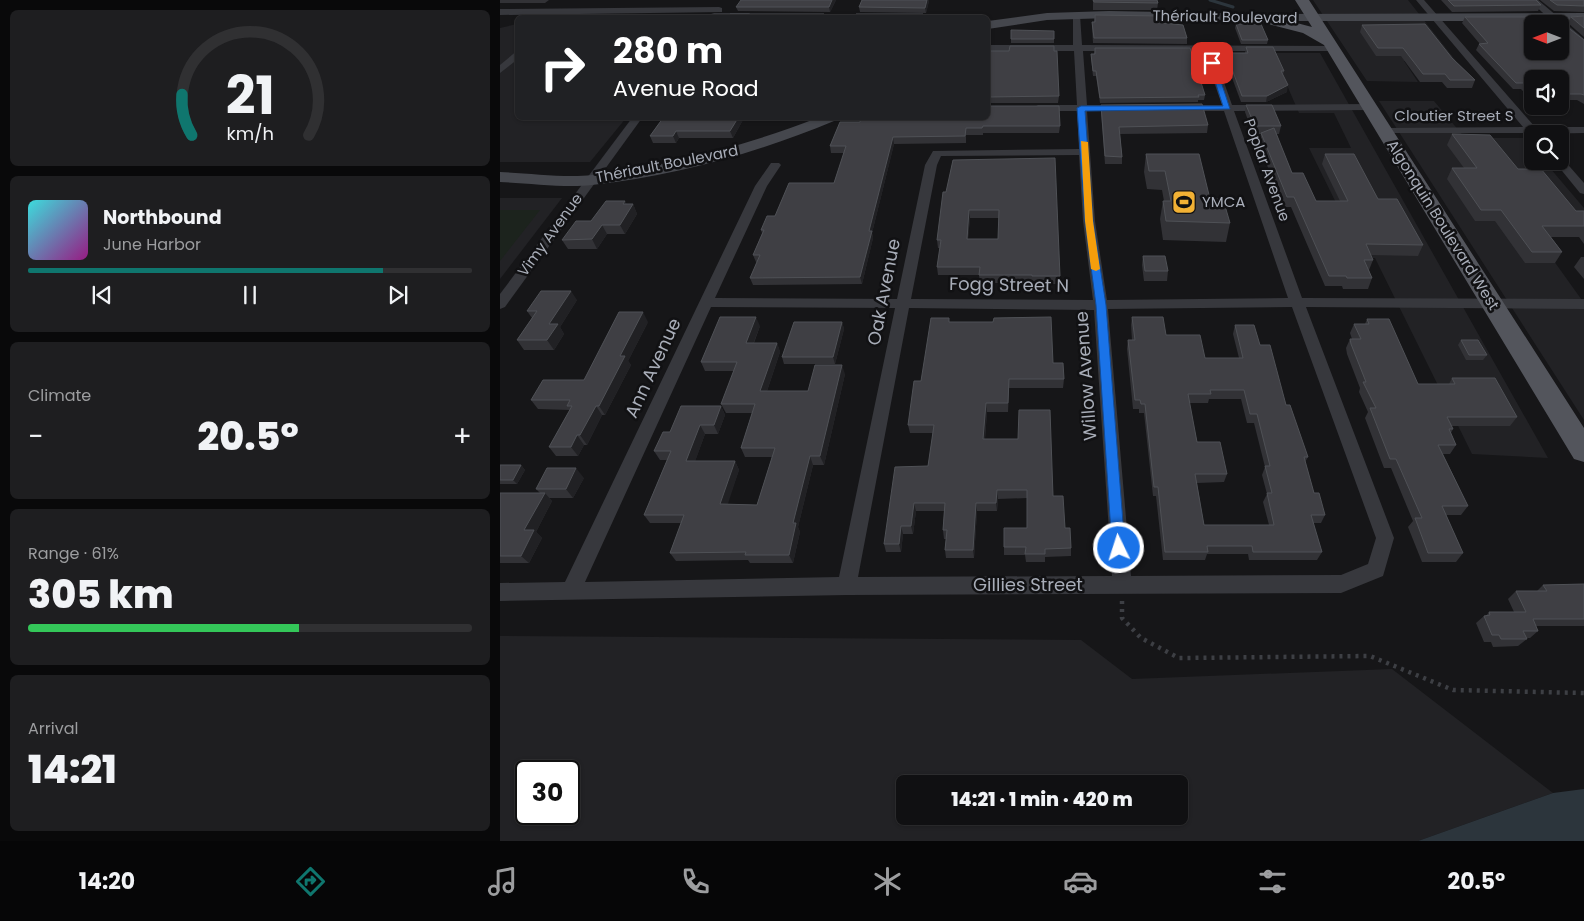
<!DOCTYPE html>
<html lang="en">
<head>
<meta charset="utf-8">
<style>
  :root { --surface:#101012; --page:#1e1e20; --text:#f1f3f6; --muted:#9c9d9f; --line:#303032; --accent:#0f766e }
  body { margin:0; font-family:Poppins,sans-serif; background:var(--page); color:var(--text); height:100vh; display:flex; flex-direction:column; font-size:19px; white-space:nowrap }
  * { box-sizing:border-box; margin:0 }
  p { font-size:16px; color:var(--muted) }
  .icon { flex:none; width:28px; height:28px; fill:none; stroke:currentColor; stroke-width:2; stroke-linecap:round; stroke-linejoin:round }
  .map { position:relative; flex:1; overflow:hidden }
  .details { display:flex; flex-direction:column; gap:10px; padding:10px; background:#09090a; width:500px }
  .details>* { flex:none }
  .hud { position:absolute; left:15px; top:15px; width:475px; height:105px; border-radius:8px; box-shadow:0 1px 4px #0004,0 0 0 1px var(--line); background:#202124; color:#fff; overflow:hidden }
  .needle { width:32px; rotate:270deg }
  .buttons { position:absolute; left:1024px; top:15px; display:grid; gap:10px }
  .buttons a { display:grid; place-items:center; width:45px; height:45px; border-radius:8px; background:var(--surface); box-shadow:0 1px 4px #0004,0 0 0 1px var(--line); font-size:25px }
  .speed { position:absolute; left:15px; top:760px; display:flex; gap:10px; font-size:25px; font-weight:700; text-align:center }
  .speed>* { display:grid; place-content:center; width:65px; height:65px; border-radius:50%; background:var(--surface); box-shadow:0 1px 4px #0004,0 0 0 1px var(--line); line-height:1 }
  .speed .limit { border:2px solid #111; border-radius:8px; background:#fff; color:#111 }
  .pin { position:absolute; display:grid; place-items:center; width:42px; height:42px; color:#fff; margin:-21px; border-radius:10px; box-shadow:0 2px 8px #0006 }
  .me { position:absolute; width:55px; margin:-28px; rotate:356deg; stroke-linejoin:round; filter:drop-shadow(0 0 4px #0008) }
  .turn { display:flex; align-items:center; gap:18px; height:105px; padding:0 15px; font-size:22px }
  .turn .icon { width:65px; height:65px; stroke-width:2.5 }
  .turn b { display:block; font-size:35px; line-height:42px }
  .big { font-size:38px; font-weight:800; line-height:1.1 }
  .details .widget { flex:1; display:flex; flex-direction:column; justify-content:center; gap:8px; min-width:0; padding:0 18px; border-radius:8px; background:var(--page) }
  .details .dial { align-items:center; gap:0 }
  .dial svg { height:130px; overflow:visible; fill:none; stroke:var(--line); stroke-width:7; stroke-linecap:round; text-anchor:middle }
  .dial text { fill:var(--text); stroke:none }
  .song { display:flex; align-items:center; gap:15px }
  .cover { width:60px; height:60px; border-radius:8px; background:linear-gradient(135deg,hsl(180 70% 55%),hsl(310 70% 35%)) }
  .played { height:5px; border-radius:2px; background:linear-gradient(90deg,var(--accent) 80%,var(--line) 80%) }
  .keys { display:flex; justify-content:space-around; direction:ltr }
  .heat { display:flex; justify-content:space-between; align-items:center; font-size:28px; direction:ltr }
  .charge { height:8px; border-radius:4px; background:linear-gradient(90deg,#34c759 61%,var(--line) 0) }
  .trip { position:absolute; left:396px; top:775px; width:292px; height:50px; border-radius:8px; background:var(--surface); box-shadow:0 1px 4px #0004,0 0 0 1px var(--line); font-weight:800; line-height:50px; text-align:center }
  .tab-bar { display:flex; height:80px; justify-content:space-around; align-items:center; background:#060607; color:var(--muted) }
  .tab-bar .icon { width:35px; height:35px }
  .tab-bar .on { color:var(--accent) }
  .tab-bar b { font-size:22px; color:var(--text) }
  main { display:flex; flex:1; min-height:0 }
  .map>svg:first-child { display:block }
</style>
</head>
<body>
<main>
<section class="details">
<div class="widget dial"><svg viewBox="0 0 100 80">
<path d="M14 69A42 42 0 1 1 86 69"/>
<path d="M14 69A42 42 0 0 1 8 44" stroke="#0f766e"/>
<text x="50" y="56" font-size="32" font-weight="700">21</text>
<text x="50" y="72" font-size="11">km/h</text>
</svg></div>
<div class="widget">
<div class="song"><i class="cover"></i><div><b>Northbound</b><p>June Harbor</p></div></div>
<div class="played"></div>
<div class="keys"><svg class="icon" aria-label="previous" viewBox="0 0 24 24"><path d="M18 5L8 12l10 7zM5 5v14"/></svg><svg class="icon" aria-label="pause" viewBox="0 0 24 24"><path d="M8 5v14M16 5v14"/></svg><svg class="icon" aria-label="next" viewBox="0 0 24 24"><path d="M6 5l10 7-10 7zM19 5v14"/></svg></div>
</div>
<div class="widget"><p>Climate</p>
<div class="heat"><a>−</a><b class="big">20.5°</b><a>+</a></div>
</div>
<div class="widget"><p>Range · 61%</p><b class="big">305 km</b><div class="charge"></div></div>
<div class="widget"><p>Arrival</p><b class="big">14:21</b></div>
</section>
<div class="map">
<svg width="1084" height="841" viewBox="0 0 1084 841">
  <rect width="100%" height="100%" fill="#161618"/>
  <g fill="#222225" fill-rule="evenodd">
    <polygon points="813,0 908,0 956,61 904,61 918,82 867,81"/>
    <polygon points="209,14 207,18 62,17 82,15"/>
    <polygon points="17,24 18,118 126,118 90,162 0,162 0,28"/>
    <polygon points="773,53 820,53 1048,458 972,454 875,258 866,258 845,221 809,148 851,148 834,113 799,113"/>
    <polygon points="879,101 934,101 965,138 1024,138 1032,148 1032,161 1044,161 1084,208 1084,221 1026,222 1084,303 1084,420"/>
    <polygon points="0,198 62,198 0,279"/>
    <path d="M0 636 581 640 632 679 892 669 1053 793 918 841H0ZM26 771H69V814H26ZM405 784H680V816H405Z"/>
  </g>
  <polygon fill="#1c231d" points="0,210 40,210 0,261"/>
  <polygon fill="#2c353c" points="1084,789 1084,841 918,841 1053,793"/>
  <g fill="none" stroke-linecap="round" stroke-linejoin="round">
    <polyline stroke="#2c353c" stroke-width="3" points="710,0 733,7"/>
    <polyline stroke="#3d3f44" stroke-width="4.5" stroke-dasharray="3 5" stroke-linecap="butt" points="622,601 622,618 641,638 679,658 870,656 953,690 1084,693"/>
    <g fill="#37383d" fill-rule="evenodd">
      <polygon points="916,0 924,0 1035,127 1084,127 1084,133 1032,134 1032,137 1029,133 880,133 879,131 884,128 1023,127"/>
      <polygon points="1029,0 1038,0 1084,39 1084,47 1060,28 1060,24 1055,24"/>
      <polygon points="219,7 222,8 222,12 0,15 0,9"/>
      <polygon points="214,13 249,13 253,16 211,18 211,14"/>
      <path d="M573 13 580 15 582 45 835 46V50L832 51H713L732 105 870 104 875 107 870 110 734 111 802 298 1084 299V309L806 307 894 538 883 576 841 593 347 595 0 601V583L65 582 255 186 271 163H279L281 165 267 186 215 298 397 299 425 165 433 151 579 149 577 111H538L533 108 538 105H577L574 51H488V45H573ZM583 51H703L722 105H683L678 108 683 111H724L788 298 607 300 595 221 587 111H623L628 108 623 105H587ZM579 155 583 221 593 300 411 299 437 165 441 156ZM211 307 395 308 339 577 85 582ZM792 307 876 538 868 564 841 575 631 576 608 309ZM409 308 594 310 612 576 358 577Z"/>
      <polygon points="304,14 377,14 381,17 300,17"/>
      <polygon points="401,14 441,15 445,18 397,17"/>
      <polygon points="18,50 18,59 0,73 0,65"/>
      <polygon points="132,118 142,118 5,307 0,309 0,294"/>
      <polygon points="1060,158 1063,159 1084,183 1084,194 1080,193 1054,161 1060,161"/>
    </g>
    <g fill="#45474d" fill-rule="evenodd">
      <polygon points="609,11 776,14 1084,13 1084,21 776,21 609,18 547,20 488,29 488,21 547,13"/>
      <path d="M317 118H337L334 121C257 153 175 176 92 185 65 188 27 183 0 182V172C27 173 65 178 92 175 169 166 245 146 317 118Z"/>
    </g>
    <polygon fill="#53555c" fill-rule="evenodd" points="795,0 809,0 1084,428 1084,462 1074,459 824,45 803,33 753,20 751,17 758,13 812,27"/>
  </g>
  <g fill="#323236" fill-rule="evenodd">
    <polygon points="0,0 49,0 45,3 0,3"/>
    <polygon points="336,0 330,12 238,11 236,7"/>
    <polygon points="362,0 429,0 429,1 426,13 360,12 359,7"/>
    <polygon points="593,0 657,0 658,3 657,10 593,10"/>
    <polygon points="941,0 1036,0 1041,5 1038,11 952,12"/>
    <polygon points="1040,0 1084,0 1084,12 1054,11"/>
    <polygon points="595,15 663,23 687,38 687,44 593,43 592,27 592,22 594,22"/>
    <polygon points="1084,16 1084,37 1068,23 1071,17"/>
    <polygon points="965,17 1062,23 1084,40 1084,104 1077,100 1060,100 1060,79 1032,79 1032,100 1031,100 1021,89 1013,89 976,50 979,44 980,44 962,23"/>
    <polygon points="736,24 768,40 767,44 741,44 735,28"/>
    <polygon points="862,25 952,58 975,80 972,88 947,88 942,82 920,82 901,56 876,56 860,32"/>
    <polygon points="554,31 554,43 511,43 511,39"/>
    <polygon points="746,47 784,71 783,75 787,92 766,102 741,102 725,59 726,53 745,53"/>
    <polygon points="595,48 705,95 704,100 698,100 698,102 600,103 596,76 593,76 591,58 591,54 594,54"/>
    <polygon points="488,51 554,51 559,96 558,103 488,103 488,105"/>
    <polygon points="601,105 708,125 707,133 620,134 622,157 622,164 605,164 601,113"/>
    <polygon points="746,105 781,126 779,134 776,134 792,173 816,201 840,201 822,164 825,154 878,199 923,245 918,256 871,255 873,260 869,270 872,278 868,289 843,289 842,286 825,286 791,207 784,207 758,143 761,134 753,134 745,112"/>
    <polygon points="163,118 244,118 233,138 179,138 176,143 153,143 150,136"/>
    <polygon points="340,122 560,126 559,133 483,133 483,135 466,135 466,143 394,144 372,233 373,238 362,284 253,285 250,278 257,262 256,262 253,255 262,233 261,230 275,216 334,183 344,153 331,153 330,146"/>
    <polygon points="952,134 1018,169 1076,211 1084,211 1084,244 1079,237 1051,237 1062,252 1055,263 1025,263 995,221 975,221 947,179 952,168 964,168 947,145"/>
    <polygon points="646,154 710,199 730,223 726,242 663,240 660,219 663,201 664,201 662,190 647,189 644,172"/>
    <path d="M453 160 560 276V284H532V283H480L479 275H438L437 267 440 248H438L437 240ZM470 218H499L498 239H468Z"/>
    <polygon points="127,204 133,204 137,214 125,234 107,234 97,249 68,249 62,240 91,221"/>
    <polygon points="643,256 668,271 667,281 644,281 642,265"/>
    <polygon points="1081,257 1084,257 1084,279 1074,267"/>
    <polygon points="77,300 60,327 64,334 54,350 24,350 17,340 32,318 27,311"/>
    <path d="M632 317 666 335 705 358H739L733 334 735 325 760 345 808 457 805 462 814 493 825 515 821 523H813L822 552 817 560H749L748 554H707L705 560H663L656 496H653L644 413H639V409H633L627 349 628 340H632L631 325ZM709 399H741L747 423H754L765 467 762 475 767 494 763 502 769 525H704L697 483 724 482 727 474 697 442 689 403H708Z"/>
    <polygon points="867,319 918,384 949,384 952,378 1017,417 1010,426 952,426 953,429 951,433 956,445 950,454 943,454 968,506 961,515 946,515 963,553 956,562 922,562 908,527 913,521 891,468 884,468 865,418 868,412 859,392 860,388 847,354 846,348 850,339 852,339 850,333 854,324 865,324"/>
    <polygon points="148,322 128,361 131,365 105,415 102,415 87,445 84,445 78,456 56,456 49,447 70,410 38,409 31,400 84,380"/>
    <polygon points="342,322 344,329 335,364 284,364 282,357"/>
    <polygon points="450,322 553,363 564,379 563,388 509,388 508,412 487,412 485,439 553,496 571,548 571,556 545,557 545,562 526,562 525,555 504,555 504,547 527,528 527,498 498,499 497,511 477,511 474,558 446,558 445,550 446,539 444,539 443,530 444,511 416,511 413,534 403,534 401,552 386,552 384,544 428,466 433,433 410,433 408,425 421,381"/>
    <polygon points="260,326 254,343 277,343 280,352 267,391 308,391 345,374 324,465 313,465 298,527 300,532 293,563 250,563 248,560 176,561 170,553 181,523 150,523 144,515 167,460 160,460 154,451 170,432 221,406 225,415 218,434 205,434 195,461 235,461 239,470 227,504 257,505 272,457 245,457 241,448 252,413 226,413 221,404 234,371 205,371 201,362"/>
    <polygon points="961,340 987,355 983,360 966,360 958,345"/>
    <polygon points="0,465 21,465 25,470 17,484 0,484"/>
    <polygon points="84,478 73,498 49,498 52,501 36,532 42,538 29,563 0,563 0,493 40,493 36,489"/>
    <polygon points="1084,584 1084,626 1036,626 1038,631 1030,638 1026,638 1027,639 1018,646 993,647 991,642 984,642 976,623 984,616 986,616 989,612 1014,612 1008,599 1016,591 1037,591 1043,585"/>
  </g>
  <g fill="#212124">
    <polygon points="332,0 336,0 330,12 329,7"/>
    <polygon points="427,0 429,0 429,1 426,13 425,8"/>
    <polygon points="788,85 787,92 766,102 767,96"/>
    <polygon points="238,118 244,118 233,138 230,131"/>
    <polygon points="176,131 179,138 176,143 173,136"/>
    <polygon points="393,137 394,144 372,233 373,238 362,284 360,277 369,231"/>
    <polygon points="125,201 130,209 133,204 137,214 125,234 120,225 123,204"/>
    <polygon points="469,210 470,218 467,248 467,239"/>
    <polygon points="102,225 107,234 97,249 92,239"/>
    <polygon points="71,291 77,300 60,327 64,334 54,350 47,340 49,324"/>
    <polygon points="143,312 148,322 128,361 131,365 105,415 99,406 120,356"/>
    <polygon points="256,317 260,326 250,352 246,343"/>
    <polygon points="342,322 344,329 335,364 333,357"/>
    <polygon points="277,343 280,352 264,400 260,391"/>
    <polygon points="342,365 345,374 324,465 320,456"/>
    <polygon points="486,403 487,412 484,447 483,439"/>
    <polygon points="96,406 102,415 87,445 80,435"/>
    <polygon points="221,406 225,415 218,434 214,425"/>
    <polygon points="200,425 205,434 192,470 186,461"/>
    <polygon points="77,435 84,445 78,456 71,447"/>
    <polygon points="310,456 313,465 298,527 300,532 293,563 289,555 293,523"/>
    <polygon points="235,461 239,470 225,513 220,504"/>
    <polygon points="21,465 25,470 17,484 13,480"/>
    <polygon points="76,468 84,478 73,498 66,489"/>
    <polygon points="497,490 498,499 497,511 496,503"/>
    <polygon points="45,493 52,501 36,532 42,538 29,563 21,556 24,530"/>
    <polygon points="414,503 416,511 413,534 411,526"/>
    <polygon points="476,503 477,511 474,558 473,550"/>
    <polygon points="401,526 403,534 401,552 399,544"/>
  </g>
  <g fill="#3f3f44" stroke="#4f5156" fill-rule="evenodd">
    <polygon points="241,0 332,0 329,7 236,7"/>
    <polygon points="362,0 427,0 425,8 359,7"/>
    <polygon points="593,0 657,0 658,3 594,2"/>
    <polygon points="948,0 1036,0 1041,5 954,6"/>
    <polygon points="1050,0 1084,0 1084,6 1057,5"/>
    <polygon points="230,14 324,14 322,18 227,18"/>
    <polygon points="356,14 423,14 422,18 354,18"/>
    <polygon points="595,15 660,16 663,23 683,25 687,38 594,38 592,22 595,22"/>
    <polygon points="1084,16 1084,28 1071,17"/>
    <path d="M965 17H1054L1061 20 1062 23 1084 40V95L1081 94H1060V79H1032V92L1024 83H1016L979 44 988 43ZM1032 24H1060V51H1032Z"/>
    <polygon points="736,24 761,24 768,40 742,40"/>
    <polygon points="925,24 952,58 975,80 950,80 945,74 923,74 903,48 878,48 862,25"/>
    <polygon points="511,30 554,31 554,39 511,39"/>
    <polygon points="510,46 554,46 554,51 557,51 559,96 488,97 488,51 509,51"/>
    <polygon points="746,47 773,47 784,71 781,71 788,85 767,96 742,96 726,53 748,53"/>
    <polygon points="595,48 690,48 705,95 698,95 699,97 600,98 596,71 593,71 591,54 595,54"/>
    <polygon points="702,104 708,125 619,127 622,157 605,156 601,105"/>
    <polygon points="746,105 772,105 781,126 755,126"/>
    <polygon points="488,106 559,106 560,126 483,126 482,128 466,128 465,136 393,137 369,231 372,231 360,277 250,278 260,255 253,255 264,230 261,230 267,216 275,216 289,183 334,183 346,146 330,146 340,122 360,122 361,118 488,118"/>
    <polygon points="163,118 238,118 230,131 176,131 173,136 150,136"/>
    <polygon points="774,128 792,173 803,173 816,201 848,201 825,154 854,154 878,199 897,199 923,245 866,244 873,260 864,260 872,278 847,278 846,276 829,276 794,197 787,197 761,133"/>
    <polygon points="952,134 990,135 1018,169 1041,169 1076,211 1084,211 1084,226 1042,226 1062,252 1032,252 1001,210 981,210 952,168 977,168"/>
    <polygon points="646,154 699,154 710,199 723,199 730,223 666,221 663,201 671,201 665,171 649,171"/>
    <path d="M555 158 560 276H532V275H479L480 267H437L441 240H437L443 192H446L453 160ZM469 210H499L498 239H467Z"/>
    <polygon points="106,201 125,201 123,204 133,204 120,225 102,225 92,239 62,240 76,221 91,221"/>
    <polygon points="643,256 665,256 668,271 645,271"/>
    <polygon points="41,291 71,291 49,324 58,324 47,340 17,340 37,311 27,311"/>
    <polygon points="119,312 143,312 120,356 125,356 99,406 96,406 80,435 77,435 71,447 49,447 72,406 67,406 70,400 31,400 43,380 84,380"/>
    <polygon points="220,317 256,317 246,343 277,343 260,391 308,391 315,365 342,365 320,456 310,456 293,523 296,523 289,555 245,555 246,552 170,553 184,515 144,515 171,451 154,451 163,432 170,432 181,406 221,406 214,425 200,425 186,461 235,461 220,504 257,505 275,448 241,448 255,404 221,404 237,362 201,362"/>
    <polygon points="551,317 553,363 563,363 564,379 509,379 508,403 486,403 483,439 518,439 519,410 550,410 553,496 563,496 565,528 570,528 571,548 545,549 545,554 525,554 526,547 504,547 504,528 527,528 527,490 497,490 496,503 476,503 473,550 445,550 447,530 443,530 445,503 414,503 411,526 401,526 399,544 384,544 395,467 428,466 434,425 408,425 414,381 421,381 431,318 449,318 449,322 493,322 494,318"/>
    <path d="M632 317H663L666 335H700L705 358H743L735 325H754L760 345H770L786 405H790L808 457H804L814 493H819L825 515H811L822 552H753L752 546H707L708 552H665L658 487H654L645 404H641L640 400H635L628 340H635ZM710 390H744L750 414H757L770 466H765L772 493H767L774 525H704L695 474H727L720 442H697L688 394H711Z"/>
    <polygon points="867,319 889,319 918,384 955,384 952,378 995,378 1017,417 947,417 953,429 949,429 956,445 938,445 968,506 942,506 963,553 928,553 915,518 922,518 896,459 890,459 870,408 876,408 863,382 866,382 851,344 850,339 861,339 854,324 869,324"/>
    <polygon points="294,322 342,322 333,357 282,357"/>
    <polygon points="961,340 978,340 987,355 969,355"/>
    <polygon points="0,465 21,465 13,480 0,480"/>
    <polygon points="47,468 76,468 66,489 36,489"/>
    <polygon points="0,493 45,493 24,530 34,530 21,556 0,556"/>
    <polygon points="1084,584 1084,619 1033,619 1038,631 1023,631 1027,639 1001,639 999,635 992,635 984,616 990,615 989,612 1026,612 1016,591 1047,591 1043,585"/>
  </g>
  <polygon fill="#1a73e8" stroke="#114b97" points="712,61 715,63 730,109 585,111 593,221 606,305 625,548 624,552 619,553 614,552 612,548 596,305 585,221 577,108 581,106 723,106 709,63"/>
  <polygon fill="#f59e0b" points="581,141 588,142 593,221 600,269 596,271 591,269 585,221"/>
  <defs>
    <g id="stadium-square" transform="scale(1.25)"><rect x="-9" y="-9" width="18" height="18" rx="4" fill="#f2b134" stroke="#111113"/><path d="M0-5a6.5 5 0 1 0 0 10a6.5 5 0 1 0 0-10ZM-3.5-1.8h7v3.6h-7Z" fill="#111"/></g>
  </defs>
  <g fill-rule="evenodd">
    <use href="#stadium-square" x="684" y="202"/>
  </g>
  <g text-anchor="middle" stroke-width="5" stroke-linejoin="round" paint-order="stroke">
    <g font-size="15" fill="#a8adb8" stroke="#111113">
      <text transform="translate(725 17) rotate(1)" y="5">Thériault Boulevard</text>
      <text x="954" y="121">Cloutier Street S</text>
      <text transform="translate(167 164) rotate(-11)" y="5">Thériault Boulevard</text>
      <text transform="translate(767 170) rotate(70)" y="5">Poplar Avenue</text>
      <text transform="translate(943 225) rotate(58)" y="5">Algonquin Boulevard West</text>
      <text transform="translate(50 235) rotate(-54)" y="5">Vimy Avenue</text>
    </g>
    <g font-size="15" fill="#a8adb8" stroke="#111113" text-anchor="start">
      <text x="702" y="207">YMCA</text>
    </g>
    <g font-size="18" fill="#a8adb8" stroke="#111113">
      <text transform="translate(509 285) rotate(1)" y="6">Fogg Street N</text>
      <text transform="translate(384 292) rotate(-79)" y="6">Oak Avenue</text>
      <text transform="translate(153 368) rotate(-65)" y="6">Ann Avenue</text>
      <text transform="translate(586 376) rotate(-94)" y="6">Willow Avenue</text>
      <text x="528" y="591">Gillies Street</text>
    </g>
  </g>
</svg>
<div class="buttons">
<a><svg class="needle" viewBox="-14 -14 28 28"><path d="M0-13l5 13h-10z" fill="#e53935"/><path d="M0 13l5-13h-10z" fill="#9c9d9f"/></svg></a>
<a><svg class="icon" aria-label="sound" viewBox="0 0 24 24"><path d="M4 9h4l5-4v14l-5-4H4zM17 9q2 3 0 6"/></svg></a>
<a><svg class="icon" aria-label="search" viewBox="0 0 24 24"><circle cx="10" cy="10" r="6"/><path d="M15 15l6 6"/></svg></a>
</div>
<div class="speed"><div class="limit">30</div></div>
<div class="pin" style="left:712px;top:63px;background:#d93025"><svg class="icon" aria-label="arrive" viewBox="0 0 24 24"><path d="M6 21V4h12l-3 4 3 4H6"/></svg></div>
<svg class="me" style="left:619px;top:548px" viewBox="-20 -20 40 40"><circle r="17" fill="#1a73e8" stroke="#fff" stroke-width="3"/><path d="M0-11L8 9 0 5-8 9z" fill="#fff"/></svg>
<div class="trip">14:21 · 1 min · 420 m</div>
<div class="hud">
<div class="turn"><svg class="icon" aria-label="right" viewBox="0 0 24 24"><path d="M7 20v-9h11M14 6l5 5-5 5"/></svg><div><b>280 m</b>Avenue Road</div></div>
</div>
</div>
</main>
<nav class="tab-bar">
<b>14:20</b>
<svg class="icon on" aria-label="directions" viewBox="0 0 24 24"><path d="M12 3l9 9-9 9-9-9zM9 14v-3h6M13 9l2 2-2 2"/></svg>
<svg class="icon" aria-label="music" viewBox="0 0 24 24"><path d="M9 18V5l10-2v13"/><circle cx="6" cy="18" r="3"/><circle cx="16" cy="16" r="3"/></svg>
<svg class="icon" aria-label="phone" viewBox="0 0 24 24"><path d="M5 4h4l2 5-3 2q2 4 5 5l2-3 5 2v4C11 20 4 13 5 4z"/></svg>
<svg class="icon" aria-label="climate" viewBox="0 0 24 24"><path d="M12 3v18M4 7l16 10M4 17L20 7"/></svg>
<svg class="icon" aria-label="car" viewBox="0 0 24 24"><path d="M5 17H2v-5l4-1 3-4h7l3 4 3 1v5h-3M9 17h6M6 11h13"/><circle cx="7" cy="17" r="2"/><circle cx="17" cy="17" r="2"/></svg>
<svg class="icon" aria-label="filters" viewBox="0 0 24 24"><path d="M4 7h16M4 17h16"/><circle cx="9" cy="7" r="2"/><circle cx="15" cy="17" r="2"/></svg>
<b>20.5°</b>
</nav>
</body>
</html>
